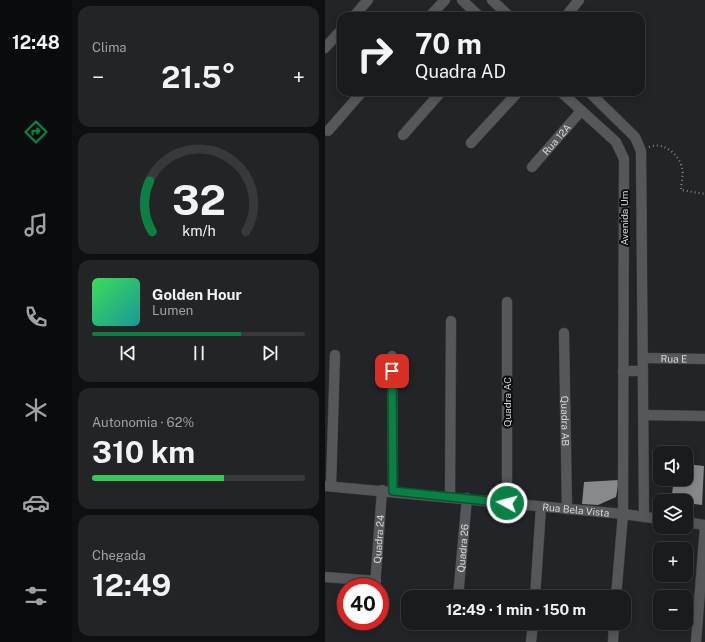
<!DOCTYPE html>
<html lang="pt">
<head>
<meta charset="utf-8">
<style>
  :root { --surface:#1a1b1d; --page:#232426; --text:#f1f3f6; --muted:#9fa1a4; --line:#38393b; --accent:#0b8043 }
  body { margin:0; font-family:"Public Sans",sans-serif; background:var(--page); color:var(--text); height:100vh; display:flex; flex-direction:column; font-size:15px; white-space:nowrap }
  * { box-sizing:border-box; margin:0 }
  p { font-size:13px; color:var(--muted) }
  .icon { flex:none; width:22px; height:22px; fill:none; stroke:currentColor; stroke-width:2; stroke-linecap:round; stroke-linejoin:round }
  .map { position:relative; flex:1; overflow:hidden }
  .panel { display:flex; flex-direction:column; gap:6px; padding:6px; background:#0e0f10; width:253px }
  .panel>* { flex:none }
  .hud { position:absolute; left:12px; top:12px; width:308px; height:84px; border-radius:12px; box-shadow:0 2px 10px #0003,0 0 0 1px var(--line); background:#1a1b1d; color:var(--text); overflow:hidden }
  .fabs { position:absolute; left:328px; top:446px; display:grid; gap:8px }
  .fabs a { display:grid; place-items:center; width:40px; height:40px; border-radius:8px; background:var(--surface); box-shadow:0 2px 10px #0003,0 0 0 1px var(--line); font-size:20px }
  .speed { position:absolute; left:12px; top:578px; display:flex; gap:8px; font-size:20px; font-weight:700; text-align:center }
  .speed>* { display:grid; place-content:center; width:52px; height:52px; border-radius:50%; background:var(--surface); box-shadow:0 2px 10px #0003,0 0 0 1px var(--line); line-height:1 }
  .speed .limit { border:6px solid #d22; background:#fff; color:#111 }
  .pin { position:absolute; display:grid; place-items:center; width:34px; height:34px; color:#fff; margin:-17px; border-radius:8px; box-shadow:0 2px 6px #0006 }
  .me { position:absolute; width:44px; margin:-22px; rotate:277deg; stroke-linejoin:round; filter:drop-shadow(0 0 3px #0008) }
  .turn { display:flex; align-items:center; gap:14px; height:84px; padding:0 12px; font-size:18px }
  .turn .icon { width:52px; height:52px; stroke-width:2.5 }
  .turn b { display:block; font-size:28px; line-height:34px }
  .big { font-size:30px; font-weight:700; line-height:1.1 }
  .panel .card { flex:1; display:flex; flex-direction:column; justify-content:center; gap:6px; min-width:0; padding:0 14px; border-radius:12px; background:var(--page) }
  .panel .dial { align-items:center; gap:0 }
  .dial svg { height:104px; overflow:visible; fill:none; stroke:var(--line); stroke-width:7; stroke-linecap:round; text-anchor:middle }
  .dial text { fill:var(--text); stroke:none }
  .song { display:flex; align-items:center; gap:12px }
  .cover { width:48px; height:48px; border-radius:6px; background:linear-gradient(135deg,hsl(130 70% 55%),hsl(180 70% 35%)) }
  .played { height:4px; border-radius:2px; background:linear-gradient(90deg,var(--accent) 70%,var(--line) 70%) }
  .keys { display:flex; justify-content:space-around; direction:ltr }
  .heat { display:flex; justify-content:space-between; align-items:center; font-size:22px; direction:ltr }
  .charge { height:6px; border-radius:3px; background:linear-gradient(90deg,#34c759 62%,var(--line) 0) }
  .trip { position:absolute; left:76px; top:590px; width:230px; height:40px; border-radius:12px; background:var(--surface); box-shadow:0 2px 10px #0003,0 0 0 1px var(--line); font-weight:700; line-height:40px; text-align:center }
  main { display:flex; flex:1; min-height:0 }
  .dock { display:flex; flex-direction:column; width:72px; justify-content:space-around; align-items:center; background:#0a0b0c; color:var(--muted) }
  .dock .icon { width:28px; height:28px }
  .dock .on { color:var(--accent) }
  .dock b { font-size:18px; color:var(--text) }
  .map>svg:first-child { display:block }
</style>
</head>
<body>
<main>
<nav class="dock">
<b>12:48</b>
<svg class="icon on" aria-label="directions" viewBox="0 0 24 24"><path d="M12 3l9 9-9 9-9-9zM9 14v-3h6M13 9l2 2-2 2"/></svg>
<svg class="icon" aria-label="music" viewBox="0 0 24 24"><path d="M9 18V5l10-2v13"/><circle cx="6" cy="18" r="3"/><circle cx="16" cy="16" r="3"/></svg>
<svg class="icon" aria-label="phone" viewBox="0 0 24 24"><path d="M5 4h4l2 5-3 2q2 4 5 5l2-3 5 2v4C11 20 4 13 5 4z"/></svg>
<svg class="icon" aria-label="climate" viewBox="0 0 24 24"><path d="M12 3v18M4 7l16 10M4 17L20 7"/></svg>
<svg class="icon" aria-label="car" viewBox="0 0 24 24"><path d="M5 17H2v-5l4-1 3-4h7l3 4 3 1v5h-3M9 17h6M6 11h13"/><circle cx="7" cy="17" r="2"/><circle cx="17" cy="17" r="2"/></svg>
<svg class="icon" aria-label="filters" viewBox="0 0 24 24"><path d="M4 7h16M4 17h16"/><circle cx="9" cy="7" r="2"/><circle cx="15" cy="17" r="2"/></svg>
</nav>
<section class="panel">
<div class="card"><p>Clima</p>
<div class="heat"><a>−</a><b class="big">21.5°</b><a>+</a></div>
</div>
<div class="card dial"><svg viewBox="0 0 100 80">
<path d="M14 69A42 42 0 1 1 86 69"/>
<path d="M14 69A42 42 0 0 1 12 30" stroke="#0b8043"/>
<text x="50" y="56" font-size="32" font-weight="700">32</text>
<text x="50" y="72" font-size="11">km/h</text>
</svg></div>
<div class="card">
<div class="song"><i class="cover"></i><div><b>Golden Hour</b><p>Lumen</p></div></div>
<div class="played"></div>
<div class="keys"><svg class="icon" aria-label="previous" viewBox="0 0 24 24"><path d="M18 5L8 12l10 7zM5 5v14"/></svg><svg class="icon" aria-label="pause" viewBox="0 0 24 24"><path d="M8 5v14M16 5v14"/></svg><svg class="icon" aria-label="next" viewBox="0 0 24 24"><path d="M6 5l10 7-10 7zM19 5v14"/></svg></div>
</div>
<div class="card"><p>Autonomia · 62%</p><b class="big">310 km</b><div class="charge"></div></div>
<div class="card"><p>Chegada</p><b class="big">12:49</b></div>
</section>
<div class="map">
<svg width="380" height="642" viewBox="0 0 380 642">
  <rect width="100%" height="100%" fill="#222427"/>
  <g fill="#878a8d">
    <polygon points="361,464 379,466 377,505 361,503 361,501 346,501 349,479 361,479"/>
    <polygon points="294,480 291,497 273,505 257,504 259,482"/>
  </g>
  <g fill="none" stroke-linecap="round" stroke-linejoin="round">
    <g stroke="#3c3e41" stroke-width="11">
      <g id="minor">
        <polyline points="137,0 154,16"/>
        <polyline points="167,0 184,16"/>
        <polyline points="29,16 43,0"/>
        <polyline points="105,16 120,0"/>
        <polyline points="241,16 254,0"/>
        <polyline points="0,48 16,30"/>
        <polyline points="236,92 291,142 299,159 298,514 291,597"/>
        <polyline points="264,92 310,137 316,151 319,517"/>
        <polyline points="3,131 37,92"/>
        <polyline points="78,135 116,92"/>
        <polyline points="146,143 193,92"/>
        <path id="s1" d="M207 167 256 111"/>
        <polyline points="182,302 182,503"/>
        <path id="s2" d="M239 333 242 509"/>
        <polyline points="67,356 68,491"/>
        <path id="s3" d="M318 358 380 359"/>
        <polyline points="298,371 318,371"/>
        <polyline points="319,415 380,416"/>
        <path id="s4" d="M0 486 298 514 335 519"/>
        <polyline points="6,486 10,355"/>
        <polyline points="125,497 126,321"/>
        <polyline points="361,522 380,525"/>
        <polyline points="0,577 51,581"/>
        <path id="s5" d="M50 587 57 490"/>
        <path id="s6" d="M133 597 142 498"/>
        <polyline points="210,597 216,507"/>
        <polyline points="206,642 208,623"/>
        <polyline points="288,642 289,623"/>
        <polyline points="371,642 380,526"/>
      </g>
    </g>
    <path stroke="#858789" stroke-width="2" stroke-dasharray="1 3" stroke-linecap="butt" d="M324 147C338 141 354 154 357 168 359 174 356 183 356 190L380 194"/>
    <use href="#minor" stroke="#55585b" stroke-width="10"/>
  </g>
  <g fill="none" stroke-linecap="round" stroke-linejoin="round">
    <g stroke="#07532c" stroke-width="10">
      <polyline id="route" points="67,371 68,491 182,503"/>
    </g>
    <use href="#route" stroke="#0b8043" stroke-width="7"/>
  </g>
  <g text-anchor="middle" stroke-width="4" stroke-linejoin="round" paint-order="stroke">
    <g font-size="10" fill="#d7d9db" stroke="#0c0d0e">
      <text dy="4" stroke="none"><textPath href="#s1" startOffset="37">Rua 12A</textPath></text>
      <text transform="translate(299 218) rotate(-90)" y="4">Avenida Um</text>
      <text dy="4" stroke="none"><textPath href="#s3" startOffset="31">Rua E</textPath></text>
      <text transform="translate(182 402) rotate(-90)" y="4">Quadra AC</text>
      <text dy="4" stroke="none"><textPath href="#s2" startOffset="88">Quadra AB</textPath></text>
      <text dy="4" stroke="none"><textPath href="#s4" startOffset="252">Rua Bela Vista</textPath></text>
      <text dy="4" stroke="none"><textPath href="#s5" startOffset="48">Quadra 24</textPath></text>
      <text dy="4" stroke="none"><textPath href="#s6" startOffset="49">Quadra 26</textPath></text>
    </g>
  </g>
</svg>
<div class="fabs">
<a><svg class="icon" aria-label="sound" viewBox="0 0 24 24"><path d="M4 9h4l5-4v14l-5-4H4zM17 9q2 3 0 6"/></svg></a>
<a><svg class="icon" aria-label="layers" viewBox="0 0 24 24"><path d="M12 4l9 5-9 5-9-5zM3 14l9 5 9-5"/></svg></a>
<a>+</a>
<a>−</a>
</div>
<div class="speed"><div class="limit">40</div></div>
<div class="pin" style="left:67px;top:371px;background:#d93025"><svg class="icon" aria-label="arrive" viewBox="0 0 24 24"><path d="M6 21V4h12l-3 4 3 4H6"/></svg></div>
<svg class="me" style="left:182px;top:503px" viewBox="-20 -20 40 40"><circle r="17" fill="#0b8043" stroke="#fff" stroke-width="3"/><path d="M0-11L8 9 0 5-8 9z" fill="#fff"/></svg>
<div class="trip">12:49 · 1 min · 150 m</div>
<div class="hud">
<div class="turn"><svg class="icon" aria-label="right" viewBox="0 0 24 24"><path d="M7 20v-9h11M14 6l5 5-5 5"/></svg><div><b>70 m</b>Quadra AD</div></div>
</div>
</div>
</main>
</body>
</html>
